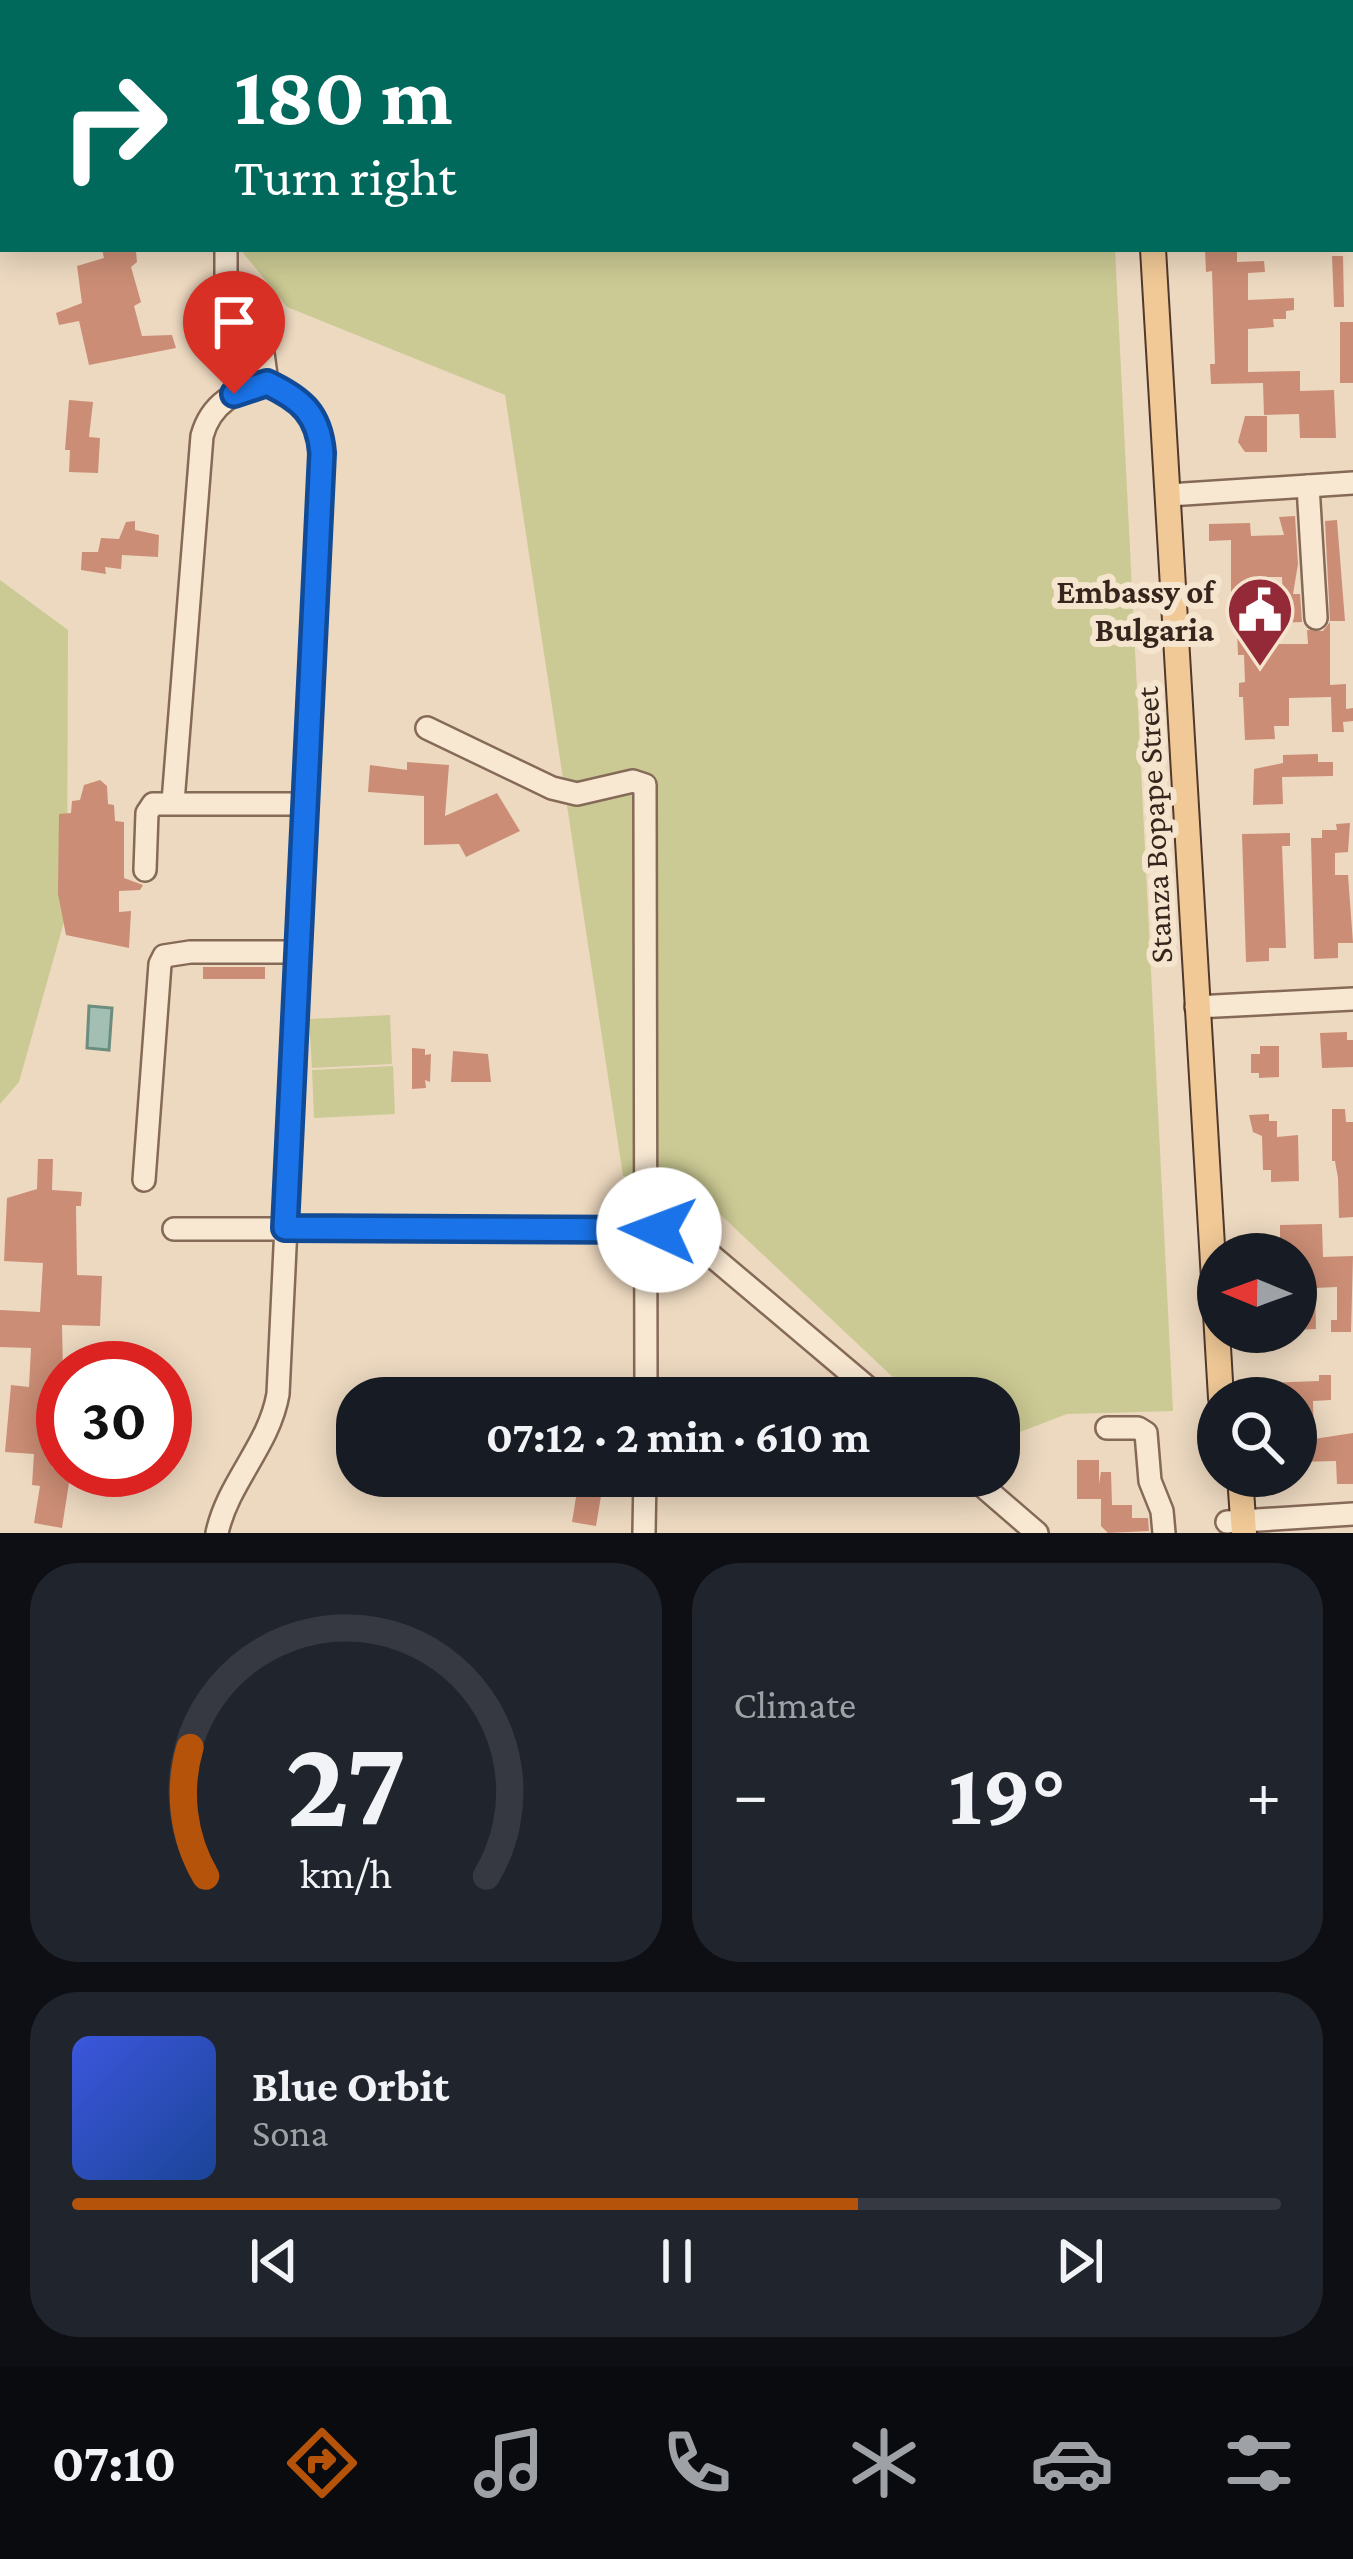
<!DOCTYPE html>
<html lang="en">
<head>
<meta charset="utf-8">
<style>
  :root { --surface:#171b24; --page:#20242c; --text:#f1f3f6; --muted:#9ea1a6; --line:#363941; --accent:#b45309 }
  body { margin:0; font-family:"Crimson Pro",serif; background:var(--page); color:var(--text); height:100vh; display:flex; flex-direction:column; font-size:45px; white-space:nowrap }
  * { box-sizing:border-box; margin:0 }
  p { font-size:39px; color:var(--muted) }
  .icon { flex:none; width:66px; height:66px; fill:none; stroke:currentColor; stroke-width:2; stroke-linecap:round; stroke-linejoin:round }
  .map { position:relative; height:1533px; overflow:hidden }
  .drawer { display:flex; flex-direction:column; gap:30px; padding:30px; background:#0d0f14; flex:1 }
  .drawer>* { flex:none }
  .top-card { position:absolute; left:0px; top:0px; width:1353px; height:252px; box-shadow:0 6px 30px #0003; background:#00695c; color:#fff; overflow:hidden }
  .needle { width:78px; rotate:271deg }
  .fabs { position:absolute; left:1197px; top:1233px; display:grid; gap:24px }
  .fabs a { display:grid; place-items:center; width:120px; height:120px; border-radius:50%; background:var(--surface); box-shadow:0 6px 30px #0003; font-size:60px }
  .speed { position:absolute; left:36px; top:1341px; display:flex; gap:24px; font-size:60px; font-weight:700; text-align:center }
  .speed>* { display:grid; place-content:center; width:156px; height:156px; border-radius:50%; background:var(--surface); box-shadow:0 6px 30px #0003; line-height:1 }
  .speed .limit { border:18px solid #d22; background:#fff; color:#111 }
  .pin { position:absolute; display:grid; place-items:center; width:102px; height:102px; color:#fff; margin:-123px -51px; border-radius:50% 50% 50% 0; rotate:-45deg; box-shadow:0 0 12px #0007 }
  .pin .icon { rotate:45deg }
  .me { position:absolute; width:132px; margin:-66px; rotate:272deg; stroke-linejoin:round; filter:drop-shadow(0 0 9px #0008) }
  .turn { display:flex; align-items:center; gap:42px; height:252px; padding:0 36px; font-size:54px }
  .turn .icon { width:156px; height:156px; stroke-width:2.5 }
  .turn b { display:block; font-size:84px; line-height:102px }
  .big { font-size:90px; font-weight:700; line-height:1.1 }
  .drawer .tile { flex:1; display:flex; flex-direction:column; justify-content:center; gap:18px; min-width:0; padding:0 42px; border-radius:48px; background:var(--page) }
  .drawer .dial { align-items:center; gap:0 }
  .dial svg { height:312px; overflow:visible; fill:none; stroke:var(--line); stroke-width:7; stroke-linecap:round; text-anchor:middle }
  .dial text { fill:var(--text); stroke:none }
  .song { display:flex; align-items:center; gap:36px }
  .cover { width:144px; height:144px; border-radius:18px; background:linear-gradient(135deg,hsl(230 70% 55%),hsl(220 70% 35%)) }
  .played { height:12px; border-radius:6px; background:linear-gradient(90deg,var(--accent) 65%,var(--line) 65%) }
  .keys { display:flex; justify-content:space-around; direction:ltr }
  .heat { display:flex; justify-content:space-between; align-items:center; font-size:66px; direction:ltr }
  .drawer .tiles { flex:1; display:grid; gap:30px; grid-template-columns:1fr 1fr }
  .tile:last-child { grid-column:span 2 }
  .trip { position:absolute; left:336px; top:1377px; width:684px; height:120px; border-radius:48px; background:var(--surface); box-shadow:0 6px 30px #0003; font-weight:700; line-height:120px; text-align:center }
  .dock { display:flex; height:192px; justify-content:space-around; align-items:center; background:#090b0e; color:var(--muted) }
  .dock .icon { width:84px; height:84px }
  .dock .current { color:var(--accent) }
  .dock b { font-size:54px; color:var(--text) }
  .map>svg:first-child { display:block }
</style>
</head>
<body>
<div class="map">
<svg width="1353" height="1533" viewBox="0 0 1353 1533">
  <rect width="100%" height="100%" fill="#edd9c0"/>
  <g fill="#cbca94">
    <polygon points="0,0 86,3 3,3 0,238"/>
    <rect x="278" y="0" width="824" height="3"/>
    <polygon points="240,249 1115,249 1173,1411 1067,1414 999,1440 999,1398 915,1398 705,1200 623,1176 505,395 287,307"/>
    <polygon points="0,580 68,630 67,911 19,1082 0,1104"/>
    <polygon points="390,1015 392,1064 312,1068 309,1019"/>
    <polygon points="393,1066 395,1114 314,1118 312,1070"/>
  </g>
  <polygon fill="#a3bfb3" stroke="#6a8d7f" stroke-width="3" points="89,1006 112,1008 109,1050 87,1048"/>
  <g fill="#cb8d75" fill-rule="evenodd">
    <polygon points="102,249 136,252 137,262 131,267 141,302 134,306 142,336 172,335 176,348 89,365 79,321 59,325 56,313 82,303 77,266 104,258"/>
    <polygon points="1205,249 1237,249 1237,262 1264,261 1265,272 1248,273 1248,300 1294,298 1294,310 1286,311 1286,319 1273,319 1274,327 1248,329 1248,372 1300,371 1300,391 1334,390 1336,438 1300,438 1299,414 1264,415 1263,383 1211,384 1210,364 1215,364 1212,271 1206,272"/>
    <polygon points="1332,256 1343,256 1344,307 1334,307"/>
    <rect x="1340" y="322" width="13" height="61"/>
    <polygon points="69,400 93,402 89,437 100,438 98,473 69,472 70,450 65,450"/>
    <polygon points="1245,416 1267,416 1267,452 1245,452 1238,442"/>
    <path d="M1295 516 1298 564 1293 594H1300L1302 622 1273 623V644H1308L1307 630 1323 631 1330 622V685L1346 684V709L1353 708V721L1343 722 1344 732H1332L1331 697 1289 698V726H1274L1275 739 1245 740 1243 697H1239V683L1245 682 1244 655H1238L1237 629H1231V540L1209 541V524L1250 523 1251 536 1284 535 1279 517ZM1250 577H1282L1283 598H1251Z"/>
    <polygon points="1337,520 1345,621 1330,621 1325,521"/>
    <polygon points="135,521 135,530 159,535 158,557 122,555 121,569 105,567 106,574 81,570 82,552 98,552 101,538 119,539 126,522"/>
    <polygon points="1318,754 1318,762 1333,762 1333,776 1282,777 1283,804 1253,805 1254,769 1283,763 1283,755"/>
    <polygon points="407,762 449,765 445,816 497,793 520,831 466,857 459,844 424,845 424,796 368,792 370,765 407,770"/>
    <polygon points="100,780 107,786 108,804 114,805 115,821 124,822 124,878 143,885 140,890 119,891 119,912 131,911 129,948 66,935 58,894 59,814 71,813 72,801 80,800 84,785"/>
    <polygon points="1350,823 1348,852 1335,853 1335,875 1348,875 1353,943 1338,943 1338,958 1314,959 1311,838 1322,838 1322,830 1337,830 1336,824"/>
    <polygon points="1290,833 1290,846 1282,846 1286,948 1269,948 1269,961 1246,962 1242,834"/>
    <rect x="203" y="967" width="62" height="12"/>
    <polygon points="1347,1032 1347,1040 1353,1040 1353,1067 1322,1068 1320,1033"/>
    <polygon points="1260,1046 1279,1046 1279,1077 1259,1078 1259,1073 1251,1073 1251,1054 1260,1054"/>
    <polygon points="412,1048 425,1049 425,1055 431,1054 430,1082 425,1080 426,1088 412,1089"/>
    <polygon points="453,1051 488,1054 491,1082 451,1082"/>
    <polygon points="1332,1109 1345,1109 1346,1122 1353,1122 1353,1217 1339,1218 1338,1178 1335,1161 1332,1161"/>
    <polygon points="1269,1114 1269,1121 1277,1121 1277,1137 1298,1135 1299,1181 1271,1182 1271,1170 1263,1170 1262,1136 1253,1132 1249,1115"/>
    <polygon points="38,1159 53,1159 52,1190 82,1192 81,1206 76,1206 77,1275 102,1276 100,1326 62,1325 63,1372 54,1372 54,1402 44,1403 42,1441 54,1441 52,1468 71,1470 62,1528 34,1523 40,1486 32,1485 34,1454 5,1452 11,1385 29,1387 31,1348 0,1347 0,1310 40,1312 43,1263 4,1261 7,1198 37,1189"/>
    <polygon points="1322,1224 1323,1257 1353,1256 1351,1332 1331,1332 1331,1320 1337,1320 1337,1287 1315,1288 1316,1329 1296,1330 1296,1254 1280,1254 1280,1225"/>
    <polygon points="1319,1375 1331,1375 1331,1400 1313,1401 1314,1439 1353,1433 1353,1484 1337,1484 1336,1461 1296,1462 1296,1398 1263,1398 1265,1383 1319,1381"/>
    <polygon points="1077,1460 1099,1460 1099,1484 1101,1472 1111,1472 1112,1505 1132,1505 1132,1518 1148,1518 1149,1531 1108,1533 1101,1526 1101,1499 1077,1499"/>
    <polygon points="577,1491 601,1496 596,1526 572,1522"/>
  </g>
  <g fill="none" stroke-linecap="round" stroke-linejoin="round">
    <g stroke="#866a58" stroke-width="26">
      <g id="minor">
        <polyline points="278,3 278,0"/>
        <polyline points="1308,486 1316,618"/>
        <polyline points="1169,495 1353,483"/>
        <polyline points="427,728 552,788 577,794 633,781 645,785 646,1398"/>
        <path d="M173 802 202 436C211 403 235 391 267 383"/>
        <polyline points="145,870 147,813 153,804 304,804"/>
        <polyline points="1196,1007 1353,999"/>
        <polyline points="144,1180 160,964 164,956 190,952 297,952"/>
        <polyline points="174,1229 647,1229 681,1235 700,1246 880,1398"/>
        <polyline points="1107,1428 1138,1428 1146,1433 1150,1481 1162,1511 1164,1533"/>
        <polyline points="971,1476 1037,1533"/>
        <polyline points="1227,1522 1353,1514"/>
        <path d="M217 1533C228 1482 269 1446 278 1394L323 453C320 414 301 399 267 383L261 338 226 293V249"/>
        <polyline points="644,1533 645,1476"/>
      </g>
    </g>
    <g stroke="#53392c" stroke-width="28">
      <g id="major">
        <polyline points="1139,0 1139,3"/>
        <polyline points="1153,249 1221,1398"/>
        <polyline points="1240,1476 1244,1533"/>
      </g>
    </g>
    <use href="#minor" stroke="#f8e8d2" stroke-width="21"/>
    <use href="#major" stroke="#f1c997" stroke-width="24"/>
  </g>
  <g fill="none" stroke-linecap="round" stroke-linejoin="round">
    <g stroke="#114b97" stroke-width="30">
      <path id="route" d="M234 394 267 383C301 399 319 414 322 453L285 1228 659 1230"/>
    </g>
    <use href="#route" stroke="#1a73e8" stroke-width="21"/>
  </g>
  <defs>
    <g id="civic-pin" transform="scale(3.45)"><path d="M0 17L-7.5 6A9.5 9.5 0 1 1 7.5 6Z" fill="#942938" stroke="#f5e5cf"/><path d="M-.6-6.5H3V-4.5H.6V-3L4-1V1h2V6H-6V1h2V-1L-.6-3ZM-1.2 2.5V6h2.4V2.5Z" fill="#fff"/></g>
  </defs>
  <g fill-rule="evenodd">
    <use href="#civic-pin" x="1260" y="610"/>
  </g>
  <g text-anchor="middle" stroke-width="12" stroke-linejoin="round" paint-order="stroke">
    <g font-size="33" font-weight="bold" fill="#35251c" stroke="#f5e5cf" text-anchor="end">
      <text x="1214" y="603">Embassy of<tspan x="1214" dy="38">Bulgaria</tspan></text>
    </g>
    <g font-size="33" fill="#35251c" stroke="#f5e5cf">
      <text transform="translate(1153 825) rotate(-93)" y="12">Stanza Bopape Street</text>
    </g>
  </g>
</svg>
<div class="fabs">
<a><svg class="needle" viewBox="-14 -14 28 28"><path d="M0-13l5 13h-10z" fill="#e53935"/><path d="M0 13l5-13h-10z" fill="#9ea1a6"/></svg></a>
<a><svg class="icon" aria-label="search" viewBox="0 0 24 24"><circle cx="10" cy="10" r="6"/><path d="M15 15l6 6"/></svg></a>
</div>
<div class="speed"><div class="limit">30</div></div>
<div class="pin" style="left:234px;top:394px;background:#d93025"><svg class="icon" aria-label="arrive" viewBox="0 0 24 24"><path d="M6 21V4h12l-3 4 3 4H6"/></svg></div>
<svg class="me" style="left:659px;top:1230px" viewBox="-20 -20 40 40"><circle r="19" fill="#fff"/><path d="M0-13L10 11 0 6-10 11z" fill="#1a73e8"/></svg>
<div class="trip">07:12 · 2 min · 610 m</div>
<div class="top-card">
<div class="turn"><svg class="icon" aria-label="right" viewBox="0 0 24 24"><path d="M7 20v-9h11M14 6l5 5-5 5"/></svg><div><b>180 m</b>Turn right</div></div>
</div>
</div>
<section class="drawer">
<div class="tiles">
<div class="tile dial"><svg viewBox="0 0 100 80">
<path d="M14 69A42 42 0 1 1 86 69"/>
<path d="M14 69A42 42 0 0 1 10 36" stroke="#b45309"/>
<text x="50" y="56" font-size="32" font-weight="700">27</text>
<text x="50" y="72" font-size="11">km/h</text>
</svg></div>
<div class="tile"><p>Climate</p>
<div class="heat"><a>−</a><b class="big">19°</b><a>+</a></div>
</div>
<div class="tile">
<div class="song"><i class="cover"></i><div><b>Blue Orbit</b><p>Sona</p></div></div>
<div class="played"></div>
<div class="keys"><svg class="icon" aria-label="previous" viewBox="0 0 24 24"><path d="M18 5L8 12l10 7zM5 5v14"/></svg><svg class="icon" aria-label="pause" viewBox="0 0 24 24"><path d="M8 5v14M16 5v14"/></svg><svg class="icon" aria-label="next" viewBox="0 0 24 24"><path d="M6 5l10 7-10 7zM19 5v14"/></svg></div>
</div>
</div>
</section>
<nav class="dock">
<b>07:10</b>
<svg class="icon current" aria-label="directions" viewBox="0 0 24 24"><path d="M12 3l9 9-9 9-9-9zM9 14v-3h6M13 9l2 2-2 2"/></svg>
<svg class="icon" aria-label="music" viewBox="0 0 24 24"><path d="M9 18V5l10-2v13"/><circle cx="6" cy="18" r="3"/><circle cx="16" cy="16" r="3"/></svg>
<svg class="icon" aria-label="phone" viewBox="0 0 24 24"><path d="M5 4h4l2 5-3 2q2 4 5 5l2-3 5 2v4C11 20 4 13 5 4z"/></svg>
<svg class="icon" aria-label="climate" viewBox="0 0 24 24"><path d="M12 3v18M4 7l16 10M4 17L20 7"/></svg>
<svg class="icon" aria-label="car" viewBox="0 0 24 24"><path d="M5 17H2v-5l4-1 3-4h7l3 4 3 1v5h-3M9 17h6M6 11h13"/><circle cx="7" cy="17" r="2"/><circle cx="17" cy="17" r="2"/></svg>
<svg class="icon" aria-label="filters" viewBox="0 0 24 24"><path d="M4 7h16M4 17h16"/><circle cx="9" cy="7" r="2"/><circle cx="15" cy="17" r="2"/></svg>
</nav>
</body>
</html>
